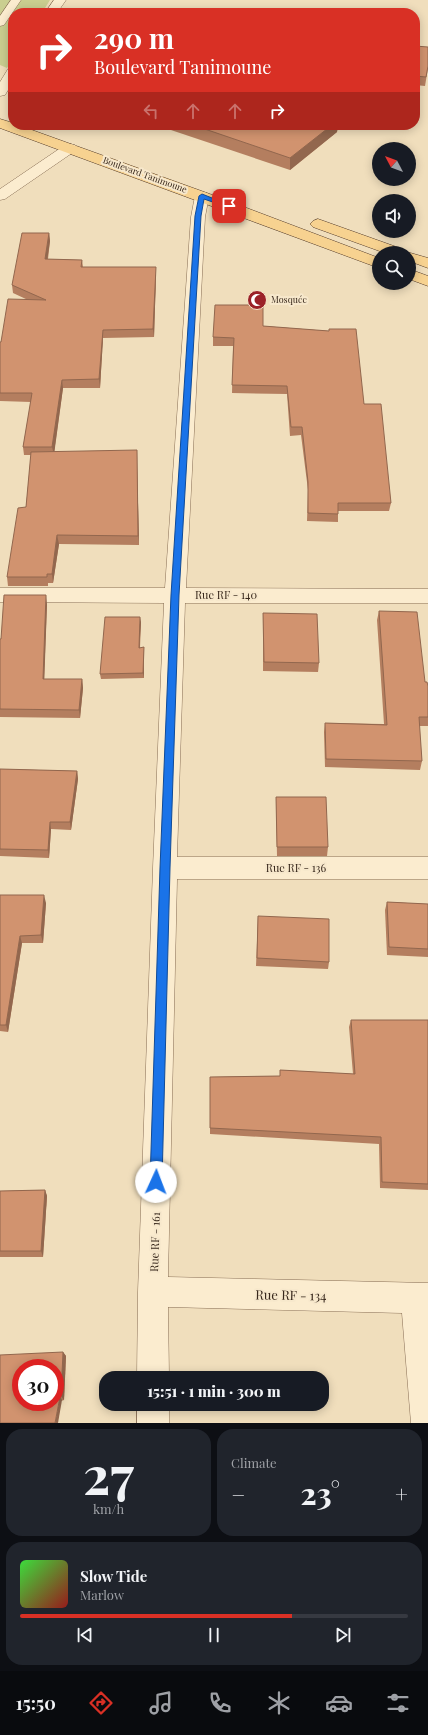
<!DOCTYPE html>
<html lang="en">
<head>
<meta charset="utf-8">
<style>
  :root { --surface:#171b24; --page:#20242c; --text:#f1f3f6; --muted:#9ea1a6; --line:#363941; --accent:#d93025 }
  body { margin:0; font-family:"Playfair Display",serif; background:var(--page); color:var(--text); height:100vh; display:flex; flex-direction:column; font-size:15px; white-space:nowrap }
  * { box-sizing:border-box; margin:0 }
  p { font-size:13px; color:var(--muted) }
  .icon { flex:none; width:22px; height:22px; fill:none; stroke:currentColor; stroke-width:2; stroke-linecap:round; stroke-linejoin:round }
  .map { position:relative; height:1423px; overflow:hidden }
  .drawer { display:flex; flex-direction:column; gap:6px; padding:6px; background:#0d0f14; flex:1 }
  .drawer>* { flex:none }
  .top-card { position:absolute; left:8px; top:8px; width:412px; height:122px; border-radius:16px; box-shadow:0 2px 10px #0003; background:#d93025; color:#fff; overflow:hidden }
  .needle { width:26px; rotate:311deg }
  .fabs { position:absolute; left:372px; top:142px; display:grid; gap:8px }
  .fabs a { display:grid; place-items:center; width:44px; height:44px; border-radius:50%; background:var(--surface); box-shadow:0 2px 10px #0003; font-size:20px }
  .speed { position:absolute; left:12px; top:1359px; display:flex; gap:8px; font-size:20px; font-weight:700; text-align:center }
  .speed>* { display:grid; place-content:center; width:52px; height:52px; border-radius:50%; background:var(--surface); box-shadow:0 2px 10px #0003; line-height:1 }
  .speed .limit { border:6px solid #d22; background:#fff; color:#111 }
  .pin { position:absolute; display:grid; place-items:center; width:34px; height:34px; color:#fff; margin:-17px; border-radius:8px; box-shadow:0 2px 6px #0006 }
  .me { position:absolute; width:44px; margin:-22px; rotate:2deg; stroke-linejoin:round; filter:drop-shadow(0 0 3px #0008) }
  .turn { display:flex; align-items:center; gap:14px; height:84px; padding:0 20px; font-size:18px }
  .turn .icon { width:52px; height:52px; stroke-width:2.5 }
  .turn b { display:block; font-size:28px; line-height:34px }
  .lanes { display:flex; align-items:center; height:38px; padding:0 20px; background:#0003; justify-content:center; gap:20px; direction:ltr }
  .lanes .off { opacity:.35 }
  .big { font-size:30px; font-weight:800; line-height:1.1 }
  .drawer .widget { flex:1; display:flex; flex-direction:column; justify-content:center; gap:6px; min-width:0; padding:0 14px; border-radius:16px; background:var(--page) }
  .drawer .dial { align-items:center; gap:0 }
  .dial b { font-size:52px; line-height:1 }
  .song { display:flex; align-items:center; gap:12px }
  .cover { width:48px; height:48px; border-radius:6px; background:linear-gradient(135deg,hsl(120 70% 55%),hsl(0 70% 35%)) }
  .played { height:4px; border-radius:2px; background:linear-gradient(90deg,var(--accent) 70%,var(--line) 70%) }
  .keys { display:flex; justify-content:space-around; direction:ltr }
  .heat { display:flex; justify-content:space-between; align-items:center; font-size:22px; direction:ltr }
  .drawer .tiles { flex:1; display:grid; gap:6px; grid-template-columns:1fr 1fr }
  .widget:last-child { grid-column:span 2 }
  .trip { position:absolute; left:99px; top:1371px; width:230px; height:40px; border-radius:16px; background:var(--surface); box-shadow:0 2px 10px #0003; font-weight:800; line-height:40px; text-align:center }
  .tab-bar { display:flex; height:64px; justify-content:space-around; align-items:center; background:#090b0e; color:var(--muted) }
  .tab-bar .icon { width:28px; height:28px }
  .tab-bar .selected { color:var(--accent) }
  .tab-bar b { font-size:18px; color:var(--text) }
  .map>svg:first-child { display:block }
</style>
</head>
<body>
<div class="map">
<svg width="428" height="1423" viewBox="0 0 428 1423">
  <rect width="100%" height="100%" fill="#f0debc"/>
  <polygon fill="#cace90" points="0,0 50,0 42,13 13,13 13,59 7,68 0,65"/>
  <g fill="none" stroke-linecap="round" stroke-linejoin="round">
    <g stroke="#886e55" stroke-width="1">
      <polygon id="service" points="11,0 21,0 4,25 0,26 0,16"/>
    </g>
    <g stroke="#886e55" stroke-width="1">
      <g id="minor">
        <polygon points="54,0 66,0 57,13 45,13"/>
        <polygon points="13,68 13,82 5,95 0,96 0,82 8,69"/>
        <polygon points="70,144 75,145 77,148 75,151 5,199 0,200 0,189 65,145"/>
        <polygon points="202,192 207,193 209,196 205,217 186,588 428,589 428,603 185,603 177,857 428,857 428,879 177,879 168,1277 428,1283 428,1423 411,1423 402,1313 168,1307 169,1378 137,1378 138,1292 153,868 164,603 0,602 0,588 165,588 191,217 195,196 197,193"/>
        <rect x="137" y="1404" width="32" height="19"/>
      </g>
    </g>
    <g stroke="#553c2a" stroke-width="1">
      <g id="primary">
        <polygon points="0,119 13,123 13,125 18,125 207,193 379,258 379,268 0,128"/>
        <polygon points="318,219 405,250 407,252 428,258 428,268 409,261 409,253 385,253 313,227 310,224 313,221"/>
        <polygon points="409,269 428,276 428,286 409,279"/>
      </g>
    </g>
    <use href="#service" fill="#fbeccf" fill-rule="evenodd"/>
    <use href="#minor" fill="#fbeccf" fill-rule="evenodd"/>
    <use href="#primary" fill="#f7d290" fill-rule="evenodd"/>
  </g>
  <g fill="#b47e5f">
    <polygon points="415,46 428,68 425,86 415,85"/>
    <polygon points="156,125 338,125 337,132 290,170"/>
    <polygon points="49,233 50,241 48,259 82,260 83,267 156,275 154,337 103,338 100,388 63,388 54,452 137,459 139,545 59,544 53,583 48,583 48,586 8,586 7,577 26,507 31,455 24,455 23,447 31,402 0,401 0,342 1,342 28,300 13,293 12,285"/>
    <polygon points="263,326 329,331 329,329 364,404 391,503 389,511 338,511 338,522 307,521 308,490 301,435 290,436 287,394 232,393 233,346 213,346 213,337"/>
    <polygon points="47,604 44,679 82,679 83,688 80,718 0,717 0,639 1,639"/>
    <polygon points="379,611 428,686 428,726 419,726 422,761 420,770 325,767 324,732 325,723 384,724 377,620"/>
    <polygon points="263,613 319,663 318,672 263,671"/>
    <polygon points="141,622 140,648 144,647 144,678 101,679 100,674"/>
    <polygon points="0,769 77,771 78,779 71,830 51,829 49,858 0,856"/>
    <polygon points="276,797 328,847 327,856 277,856 276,805"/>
    <polygon points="0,895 46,903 43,943 22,943 8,1032 0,1031"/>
    <polygon points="387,902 428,904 428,957 387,955 385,910"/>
    <polygon points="258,916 329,962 328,969 256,966"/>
    <polygon points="351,1020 428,1020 428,1190 380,1188 379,1144 210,1134 210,1077 280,1076 280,1070 353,1074 349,1027"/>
    <polygon points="45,1190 47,1196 43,1257 0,1257 0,1191"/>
    <polygon points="63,1352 66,1356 64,1400 0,1423"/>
  </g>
  <g fill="#92674e">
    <polygon points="332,125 338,125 337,132 290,170 290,158"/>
    <polygon points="49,233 50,241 46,268 45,259"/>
    <polygon points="156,267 156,275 154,337 153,329"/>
    <polygon points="103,330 103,338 100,388 99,379"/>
    <polygon points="62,380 63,388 54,455 52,447"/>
    <polygon points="137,450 137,459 139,545 138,536"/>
    <polygon points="57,535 59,544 53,583 52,574"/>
    <polygon points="46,595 47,604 44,688 43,679"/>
    <polygon points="140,617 141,622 139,653 139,648"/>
    <polygon points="144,647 144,678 143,673"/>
    <polygon points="82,679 83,688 80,718 79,710"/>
    <polygon points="77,771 78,779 71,830 70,822"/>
    <polygon points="50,822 51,829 49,858 48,850"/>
    <polygon points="44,895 46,903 43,943 41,935"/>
    <polygon points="20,936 22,943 8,1032 6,1025"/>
    <polygon points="45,1190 47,1196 43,1257 41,1251"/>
    <polygon points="63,1352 66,1356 64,1400 61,1396"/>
    <polygon points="60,1397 62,1400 58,1423 55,1423"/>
  </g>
  <g fill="#d1936f" stroke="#92674e" fill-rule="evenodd">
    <polygon points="415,46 428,47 428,66 426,77 415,76"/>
    <polygon points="193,125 332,125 290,158"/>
    <polygon points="22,233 49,233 45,259 82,260 81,267 156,267 153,329 103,330 99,379 62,380 52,447 23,447 32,393 0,393 0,342 1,342 8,299 46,300 12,285"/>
    <polygon points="215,305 263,305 263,326 329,331 329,329 356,329 364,404 381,404 391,503 338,503 338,514 308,513 308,482 302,427 291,427 287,386 232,385 234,338 213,337"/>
    <polygon points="137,450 138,536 57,535 52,574 47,574 47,577 7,577 18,508 26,507 31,452"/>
    <polygon points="4,595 46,595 43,679 82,679 79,710 0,709 0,639 1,639"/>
    <polygon points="379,611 417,612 425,682 427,682 428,686 428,717 419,717 422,761 326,759 325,723 387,725"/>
    <polygon points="263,613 317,614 319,663 264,662"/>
    <polygon points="105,617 140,617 139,648 144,647 143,673 100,674"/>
    <polygon points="0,769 77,771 70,822 50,822 48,850 0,849"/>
    <polygon points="276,797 326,797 328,847 277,847"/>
    <polygon points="0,895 44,895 41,935 20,936 6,1025 0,1025"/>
    <polygon points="387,902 428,904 428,949 389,947"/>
    <polygon points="258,916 329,919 329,962 257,958"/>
    <polygon points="351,1020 428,1020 428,1184 382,1182 381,1137 210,1128 210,1077 280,1076 280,1070 355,1074"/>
    <polygon points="45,1190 41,1251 0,1251 0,1191"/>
    <path d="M63 1352 61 1396 60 1397 55 1423H0V1355ZM21 1368H55V1402H21Z"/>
  </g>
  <polygon fill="#1a73e8" stroke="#114b97" points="202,194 232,206 227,207 204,199 201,216 179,595 170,868 162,1182 160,1186 156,1188 152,1186 150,1182 160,868 171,595 195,216 199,196"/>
  <defs>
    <g id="mosque-disc" transform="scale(1)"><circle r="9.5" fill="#9b2128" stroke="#f7e8cc"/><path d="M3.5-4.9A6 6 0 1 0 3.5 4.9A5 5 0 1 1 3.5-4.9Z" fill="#fff"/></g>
  </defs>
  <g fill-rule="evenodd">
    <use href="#mosque-disc" x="257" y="300"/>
  </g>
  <g text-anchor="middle" stroke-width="4" stroke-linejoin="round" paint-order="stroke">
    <g font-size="9" fill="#37271b" stroke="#f7e8cc">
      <text transform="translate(145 175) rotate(20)" y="3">Boulevard Tanimoune</text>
    </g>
    <g font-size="9" fill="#37271b" stroke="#f7e8cc" text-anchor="start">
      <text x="271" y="303">Mosquée</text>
    </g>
    <g font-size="11" fill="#37271b" stroke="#f7e8cc">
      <text x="226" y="599">Rue RF - 140</text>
      <text x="296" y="872">Rue RF - 136</text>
      <text transform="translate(155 1242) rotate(-88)" y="4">Rue RF - 161</text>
    </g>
    <g font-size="13" fill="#37271b" stroke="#f7e8cc">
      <text transform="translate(291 1295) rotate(1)" y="5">Rue RF - 134</text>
    </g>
  </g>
</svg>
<div class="fabs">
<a><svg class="needle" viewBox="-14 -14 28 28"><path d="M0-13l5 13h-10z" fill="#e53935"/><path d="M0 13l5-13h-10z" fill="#9ea1a6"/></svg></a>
<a><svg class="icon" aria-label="sound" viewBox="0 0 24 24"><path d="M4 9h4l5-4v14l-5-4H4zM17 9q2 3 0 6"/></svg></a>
<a><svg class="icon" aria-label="search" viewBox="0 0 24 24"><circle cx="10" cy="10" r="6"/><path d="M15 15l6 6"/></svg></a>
</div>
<div class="speed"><div class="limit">30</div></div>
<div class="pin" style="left:229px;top:206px;background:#d93025"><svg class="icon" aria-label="arrive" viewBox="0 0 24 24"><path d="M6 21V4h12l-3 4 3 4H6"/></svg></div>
<svg class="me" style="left:156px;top:1182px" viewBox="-20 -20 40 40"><circle r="19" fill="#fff"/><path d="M0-13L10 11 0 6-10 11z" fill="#1a73e8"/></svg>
<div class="trip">15:51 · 1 min · 300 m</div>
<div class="top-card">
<div class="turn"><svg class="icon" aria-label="right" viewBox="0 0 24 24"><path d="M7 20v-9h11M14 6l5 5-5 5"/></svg><div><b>290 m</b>Boulevard Tanimoune</div></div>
<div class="lanes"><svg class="icon off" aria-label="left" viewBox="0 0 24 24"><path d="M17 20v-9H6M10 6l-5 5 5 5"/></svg><svg class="icon off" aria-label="ahead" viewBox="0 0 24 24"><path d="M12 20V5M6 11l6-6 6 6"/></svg><svg class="icon off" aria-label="ahead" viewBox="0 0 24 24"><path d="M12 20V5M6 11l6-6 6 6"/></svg><svg class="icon" aria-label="right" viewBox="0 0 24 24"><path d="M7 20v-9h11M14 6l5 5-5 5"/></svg></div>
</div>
</div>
<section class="drawer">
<div class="tiles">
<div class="widget dial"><b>27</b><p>km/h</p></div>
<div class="widget"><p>Climate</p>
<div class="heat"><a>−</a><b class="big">23°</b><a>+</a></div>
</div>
<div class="widget">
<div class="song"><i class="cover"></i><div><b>Slow Tide</b><p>Marlow</p></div></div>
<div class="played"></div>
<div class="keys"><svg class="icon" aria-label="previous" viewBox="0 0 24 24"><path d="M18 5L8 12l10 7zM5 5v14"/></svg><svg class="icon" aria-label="pause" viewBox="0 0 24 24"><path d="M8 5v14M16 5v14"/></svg><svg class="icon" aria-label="next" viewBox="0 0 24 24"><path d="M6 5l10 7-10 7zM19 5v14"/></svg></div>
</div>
</div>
</section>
<nav class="tab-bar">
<b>15:50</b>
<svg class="icon selected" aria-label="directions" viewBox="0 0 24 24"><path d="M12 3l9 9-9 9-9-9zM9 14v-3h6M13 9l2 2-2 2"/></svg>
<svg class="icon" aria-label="music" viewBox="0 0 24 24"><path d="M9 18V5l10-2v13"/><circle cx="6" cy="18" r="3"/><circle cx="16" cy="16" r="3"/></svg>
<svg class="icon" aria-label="phone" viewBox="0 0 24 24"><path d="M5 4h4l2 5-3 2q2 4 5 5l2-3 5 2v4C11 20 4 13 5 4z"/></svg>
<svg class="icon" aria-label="climate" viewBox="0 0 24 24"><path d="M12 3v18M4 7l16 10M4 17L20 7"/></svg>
<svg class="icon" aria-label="car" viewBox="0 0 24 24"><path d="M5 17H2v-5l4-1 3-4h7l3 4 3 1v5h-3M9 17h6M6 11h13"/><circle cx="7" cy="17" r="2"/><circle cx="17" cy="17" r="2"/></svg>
<svg class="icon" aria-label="filters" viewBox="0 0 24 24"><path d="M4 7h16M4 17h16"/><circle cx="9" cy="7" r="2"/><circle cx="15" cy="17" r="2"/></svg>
</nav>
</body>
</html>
